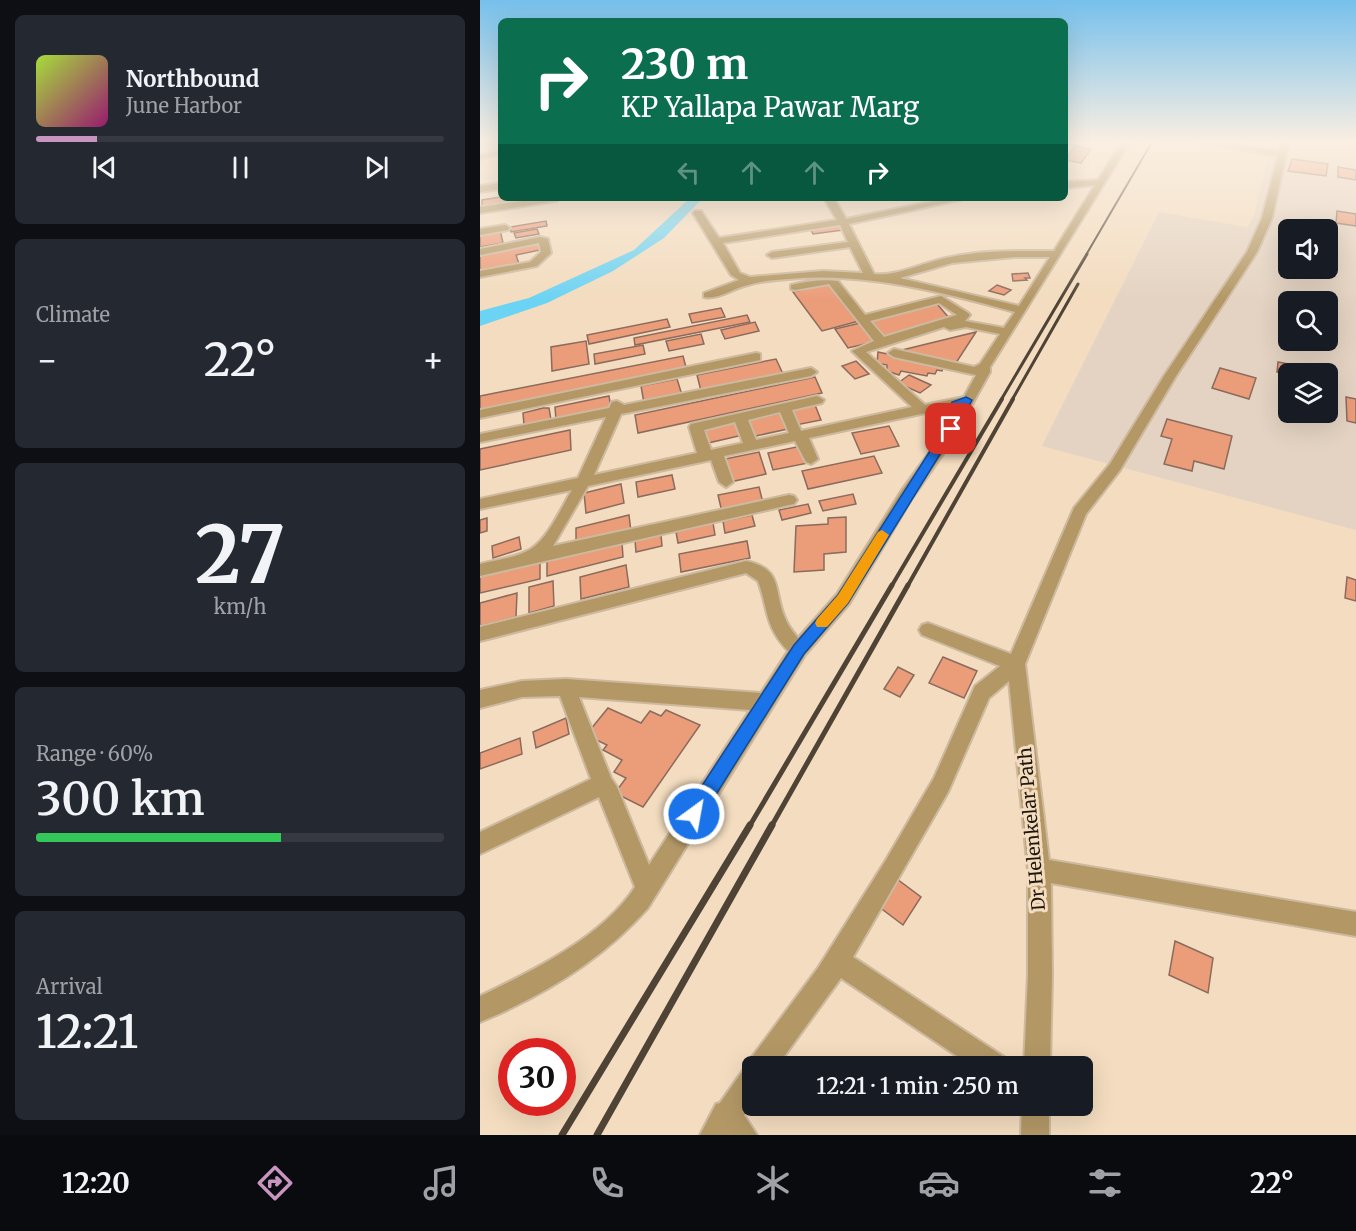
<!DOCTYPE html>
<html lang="en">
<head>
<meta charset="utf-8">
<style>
  :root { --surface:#171b24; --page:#242831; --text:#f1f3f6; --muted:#9ea1a6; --line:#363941; --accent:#c895c0 }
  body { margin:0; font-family:Merriweather,serif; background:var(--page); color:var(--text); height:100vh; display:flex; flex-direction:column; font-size:22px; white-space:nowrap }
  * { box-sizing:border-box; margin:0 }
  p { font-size:20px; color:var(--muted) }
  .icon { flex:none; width:33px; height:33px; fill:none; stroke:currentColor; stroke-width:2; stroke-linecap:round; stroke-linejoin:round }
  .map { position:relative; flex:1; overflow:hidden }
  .side { display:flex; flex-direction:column; gap:15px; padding:15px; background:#0d0f14; width:480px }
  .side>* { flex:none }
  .top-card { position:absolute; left:18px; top:18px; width:570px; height:183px; border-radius:9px; box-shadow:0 6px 24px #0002; background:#0b6e4f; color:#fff; overflow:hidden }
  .buttons { position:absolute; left:798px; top:219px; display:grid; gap:12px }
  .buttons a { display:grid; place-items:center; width:60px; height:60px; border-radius:9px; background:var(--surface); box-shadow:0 6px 24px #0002; font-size:30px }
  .speed { position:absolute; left:18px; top:1038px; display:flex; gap:12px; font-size:30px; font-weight:700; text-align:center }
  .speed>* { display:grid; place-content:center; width:78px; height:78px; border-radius:50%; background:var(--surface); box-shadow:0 6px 24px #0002; line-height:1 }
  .speed .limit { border:9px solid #d22; background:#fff; color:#111 }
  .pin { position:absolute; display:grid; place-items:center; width:51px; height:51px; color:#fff; margin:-26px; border-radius:12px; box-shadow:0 3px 9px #0006 }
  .me { position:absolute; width:66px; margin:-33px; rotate:32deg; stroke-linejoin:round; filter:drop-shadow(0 0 4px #0008) }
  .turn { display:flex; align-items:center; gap:21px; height:126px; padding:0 24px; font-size:27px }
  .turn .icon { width:78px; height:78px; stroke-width:2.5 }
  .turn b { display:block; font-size:42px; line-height:51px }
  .lanes { display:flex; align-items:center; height:57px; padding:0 24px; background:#0003; justify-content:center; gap:30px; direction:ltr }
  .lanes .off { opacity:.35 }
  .big { font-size:45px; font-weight:600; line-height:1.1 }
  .side .tile { flex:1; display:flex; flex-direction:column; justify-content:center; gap:9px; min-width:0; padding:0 21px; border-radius:9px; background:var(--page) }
  .side .dial { align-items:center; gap:0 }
  .dial b { font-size:78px; line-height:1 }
  .song { display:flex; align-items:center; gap:18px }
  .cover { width:72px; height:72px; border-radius:9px; background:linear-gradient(135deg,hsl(80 70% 55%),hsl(320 70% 35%)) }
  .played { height:6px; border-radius:3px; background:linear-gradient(90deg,var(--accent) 15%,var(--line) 15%) }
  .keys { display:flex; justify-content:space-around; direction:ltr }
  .heat { display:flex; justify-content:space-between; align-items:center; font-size:33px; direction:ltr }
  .charge { height:9px; border-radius:4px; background:linear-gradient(90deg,#34c759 60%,var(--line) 0) }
  .trip { position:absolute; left:262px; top:1056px; width:351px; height:60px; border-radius:9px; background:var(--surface); box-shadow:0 6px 24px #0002; font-weight:600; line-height:60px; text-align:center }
  .tabs { display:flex; height:96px; justify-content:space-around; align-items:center; background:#090b0e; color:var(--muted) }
  .tabs .icon { width:42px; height:42px }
  .tabs .active { color:var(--accent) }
  .tabs b { font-size:27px; color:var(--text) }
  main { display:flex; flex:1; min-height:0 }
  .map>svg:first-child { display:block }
</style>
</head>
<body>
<main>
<section class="side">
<div class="tile">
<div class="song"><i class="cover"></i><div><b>Northbound</b><p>June Harbor</p></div></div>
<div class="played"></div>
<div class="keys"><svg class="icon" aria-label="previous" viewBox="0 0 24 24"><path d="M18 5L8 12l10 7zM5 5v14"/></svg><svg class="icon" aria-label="pause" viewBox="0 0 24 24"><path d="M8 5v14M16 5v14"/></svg><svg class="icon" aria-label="next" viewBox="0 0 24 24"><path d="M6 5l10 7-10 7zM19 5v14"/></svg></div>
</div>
<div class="tile"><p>Climate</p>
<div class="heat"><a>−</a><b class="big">22°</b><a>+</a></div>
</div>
<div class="tile dial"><b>27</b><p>km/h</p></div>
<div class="tile"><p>Range · 60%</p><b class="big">300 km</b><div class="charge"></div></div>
<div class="tile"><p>Arrival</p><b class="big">12:21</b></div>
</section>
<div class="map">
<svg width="876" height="1135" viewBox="0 0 876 1135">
  <rect width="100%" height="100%" fill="#f3dcbf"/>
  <path fill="#e4d3c2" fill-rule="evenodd" d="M792 142H876V530L562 446 679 212 767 227 774 216ZM808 230H848V268H808ZM808 302H848V340H808ZM808 374H848V412H808Z"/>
  <polygon fill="#6bd3f3" points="210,198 223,198 184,238 133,271 67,303 0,326 0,311 49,298 154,250"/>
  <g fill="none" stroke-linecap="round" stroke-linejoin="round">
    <polygon fill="#6bd3f3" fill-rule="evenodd" points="0,142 21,142 21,145 0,148"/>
  </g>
  <g fill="#eb9c79" stroke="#8a6b5d" stroke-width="1.5">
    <polygon points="595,146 611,149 601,163 585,160"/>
    <polygon points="812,159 848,164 846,176 808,171"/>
    <polygon points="858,167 876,170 876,180 858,177"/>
    <polygon points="21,197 21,198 68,198 2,208 2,200"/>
    <polygon points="857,211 876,214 876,226 856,223"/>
    <polygon points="66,221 67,226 31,232 30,227"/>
    <polygon points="361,224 364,230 333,234 330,228"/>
    <polygon points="57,229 59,234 36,238 34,233"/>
    <polygon points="20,230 23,243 0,247 0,234"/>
    <polygon points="58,243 60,250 36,255 39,264 0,272 0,255"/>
    <polygon points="548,273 550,278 545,278 547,280 533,281 532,274"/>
    <polygon points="349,283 379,321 342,331 313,292"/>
    <polygon points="517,285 531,290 524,295 509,291"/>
    <polygon points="457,304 471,320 402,337 389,320"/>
    <polygon points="241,308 245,317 212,323 209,314"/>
    <polygon points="267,315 270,322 155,345 154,338"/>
    <polygon points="187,319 190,327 109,344 107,335"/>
    <polygon points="275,322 279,331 245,339 241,330"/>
    <polygon points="380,323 394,342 368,348 355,329"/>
    <polygon points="496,332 476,363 422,350"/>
    <polygon points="221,334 224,344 189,351 186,341"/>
    <polygon points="106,341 109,364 72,371 71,347"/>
    <polygon points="163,345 165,354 115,364 114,354"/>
    <polygon points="398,352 464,366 462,371 457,370 455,374 448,373 447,376 421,371 419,375 407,371 407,365 397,363"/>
    <polygon points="203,356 207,371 0,413 0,396"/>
    <polygon points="296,359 303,374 221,391 217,375"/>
    <polygon points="376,361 389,374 375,379 362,366"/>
    <polygon points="798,362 846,371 846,374 797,372"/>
    <polygon points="740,368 776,378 769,399 732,388"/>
    <polygon points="429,375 451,385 440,393 418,383"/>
    <polygon points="335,377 342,393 158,433 155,415"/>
    <polygon points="197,379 202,395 164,403 161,386"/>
    <polygon points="129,396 131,408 76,420 75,407"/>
    <polygon points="866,397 876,399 876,423 867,421"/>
    <polygon points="335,405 341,420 316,425 310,410"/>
    <polygon points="63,408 69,408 71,420 44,425 43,413"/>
    <polygon points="301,413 308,429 271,437 266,421"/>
    <polygon points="687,419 752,436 744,469 714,461 712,471 684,464 692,439 681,436"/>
    <polygon points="258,421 263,435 228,443 224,429"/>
    <polygon points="409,426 419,446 381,454 372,433"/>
    <polygon points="90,430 91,450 0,470 0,449"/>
    <polygon points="321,446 328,463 293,470 288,453"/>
    <polygon points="279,452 286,474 250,482 245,459"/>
    <polygon points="394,456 402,473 328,489 322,471"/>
    <polygon points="192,475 195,489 158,497 156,482"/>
    <polygon points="141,484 144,503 106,513 104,493"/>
    <polygon points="279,487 283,503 242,512 238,495"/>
    <polygon points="373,494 376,504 343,511 339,501"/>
    <polygon points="328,504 331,513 302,520 299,510"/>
    <polygon points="149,515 151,532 96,545 96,528"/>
    <polygon points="272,515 275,526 245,533 243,521"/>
    <polygon points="366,517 366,552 344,554 344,570 314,572 316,526 348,524 348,518"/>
    <polygon points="7,518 7,531 0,533 0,520"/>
    <polygon points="233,523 235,535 198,543 196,532"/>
    <polygon points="181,535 182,546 156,552 155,541"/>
    <polygon points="39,537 41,549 13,558 12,546"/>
    <polygon points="267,541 270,558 201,572 199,554"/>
    <polygon points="142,543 143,557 67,576 67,561"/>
    <polygon points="60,562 60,579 0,593 0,576"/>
    <polygon points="146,565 149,587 101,599 100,577"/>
    <polygon points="867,577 876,580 876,601 865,598"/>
    <polygon points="73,581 74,606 49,613 49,587"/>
    <polygon points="37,593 36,617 0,626 0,603"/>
    <polygon points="463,657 497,671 484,698 449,683"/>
    <polygon points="418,667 434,675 420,697 404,689"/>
    <polygon points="128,708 161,723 170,711 181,716 186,710 220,725 163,807 135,793 146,778 134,772 142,760 123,750 127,745 106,735"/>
    <polygon points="86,718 89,734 56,748 53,732"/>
    <polygon points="40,738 42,754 0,769 0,753"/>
    <polygon points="413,876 441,897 423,925 394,903"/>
    <polygon points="695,941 733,958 728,993 689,975"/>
  </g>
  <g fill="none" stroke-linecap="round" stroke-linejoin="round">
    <g stroke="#cdb99f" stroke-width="4">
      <g id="minor">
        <path d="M642 142H650L510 367V372L470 444 432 498 369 604 325 655 168 908C123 959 63 996 0 1022V996C52 971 123 937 155 887L119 797 0 854V832L111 779 80 696 42 697 0 708V690L42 681 86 679 281 693 308 651C284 625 289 611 278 581L266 573 0 641V627L266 561C304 569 293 591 305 618 308 626 313 632 318 638L357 594 422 490 457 442 478 406 329 438 338 459 331 464 326 462 315 441 244 456 253 482 246 487 239 482 231 460 108 486 73 546 309 495 314 496 317 500 314 504 309 505 0 576V564C16 560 36 558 51 549 69 537 81 508 92 490L0 509V499L98 478 126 417 0 442V434L129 408 132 402 137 401 144 405 331 368 337 372 331 376 141 414 114 475 217 453 209 427 211 424 337 396 344 400 342 403 312 410 321 431 432 407 372 351 394 341 349 284 315 290 311 289V285C327 281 345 279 358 281L385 315 461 296 488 313 490 315 485 321 524 328 535 312C461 292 386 272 308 279 295 280 280 281 268 285 254 288 238 300 224 297V293L259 280 251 275 213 213 215 211H221L239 238 357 220 344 198H354L366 219 469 198H488L369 224 394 274C417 277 446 261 471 257 504 250 539 251 574 251L615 185 585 188V182L618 180ZM360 225 368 242 292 252 287 255 292 258 370 247 383 273 343 271 270 277 260 273 243 243ZM535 257H570L539 306 420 278 472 263ZM459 303 477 315 404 337 390 321ZM464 327 470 330 486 327 520 334 500 364 494 367 414 349 408 353 414 357 496 375 484 397 445 405 386 352ZM300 412 309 433 276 440 268 420ZM255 422 263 443 231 450 224 430ZM99 697 270 710 169 865 137 787 131 778Z"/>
        <polygon points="719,142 738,142 799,151 801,142 809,142 792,218 777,252 696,376 640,470 606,514 545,664 569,860 876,912 876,936 571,883 572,975 570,1066 544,1066 548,975 548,870 529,681 509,698 468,792 373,957 524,1057 528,1066 492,1066 361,978 297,1066 273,1066 273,1102 264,1115 277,1135 220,1135 236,1104 240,1103 264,1069 268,1067 272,1057 338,968 406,860 454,778 495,686 520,666 442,635 439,630 442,625 448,623 531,654 594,508 630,464 684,376 767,252 782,218 798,156"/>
        <polygon points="21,150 21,154 0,159 0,155"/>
        <polygon points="21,183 21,189 0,192 0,186"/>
        <polygon points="59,198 81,198 76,201 0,213 0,207"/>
        <polygon points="25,225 30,228 28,230 0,235 0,229"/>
        <polygon points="60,237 68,239 71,253 57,266 0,277 0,271 50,262 61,252 59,243 0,255 0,249"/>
        <polygon points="276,353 280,354 280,360 0,418 0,410"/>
        <polygon points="542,1106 569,1106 569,1135 541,1135"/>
      </g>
    </g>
    <use href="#minor" fill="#b39866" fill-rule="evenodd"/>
    <polyline stroke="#4f4335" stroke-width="2" points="606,255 672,142"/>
    <g stroke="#4f4335" stroke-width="3">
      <polyline points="521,400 607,254"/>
      <polyline points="532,400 598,284"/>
    </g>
    <g stroke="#4f4335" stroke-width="4">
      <polyline points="411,587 522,399"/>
      <polyline points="427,587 533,399"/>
    </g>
    <g stroke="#4f4335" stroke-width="5">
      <polyline points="269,827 412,585"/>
      <polyline points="291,827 428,585"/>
    </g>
    <g stroke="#4f4335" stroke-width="7">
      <polyline points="82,1135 270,825"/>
      <polyline points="117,1135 292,825"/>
    </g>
  </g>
  <linearGradient id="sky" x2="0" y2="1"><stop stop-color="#76c0ec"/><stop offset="0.47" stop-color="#faefe2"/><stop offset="1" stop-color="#faefe2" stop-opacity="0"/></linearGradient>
  <rect width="876" height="301" fill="url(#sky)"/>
  <polygon fill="#1a73e8" stroke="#114b97" stroke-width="1.5" points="486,397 492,400 477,429 471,433 466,431 460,441 462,451 368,603 324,654 220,820 214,822 208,820 205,814 208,807 314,645 358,595 450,451 449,441 472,402"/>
  <polygon fill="#f59e0b" points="402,530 409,535 368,603 347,627 337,627 335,623 337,619 358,595 398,532"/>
  <g text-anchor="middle" stroke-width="6" stroke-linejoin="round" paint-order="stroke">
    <g font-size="18" fill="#1f170d" stroke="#f3dcbf">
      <text transform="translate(552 829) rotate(-95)" y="6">Dr Helenkelar Path</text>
    </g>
  </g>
</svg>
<div class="buttons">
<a><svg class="icon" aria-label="sound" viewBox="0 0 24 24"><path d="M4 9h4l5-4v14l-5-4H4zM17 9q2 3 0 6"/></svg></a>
<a><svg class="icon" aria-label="search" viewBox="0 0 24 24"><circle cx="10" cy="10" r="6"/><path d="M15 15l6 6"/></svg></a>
<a><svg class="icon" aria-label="layers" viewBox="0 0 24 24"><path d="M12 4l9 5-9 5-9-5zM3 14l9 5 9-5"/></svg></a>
</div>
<div class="speed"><div class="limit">30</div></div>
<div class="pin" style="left:471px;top:429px;background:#d93025"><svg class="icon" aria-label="arrive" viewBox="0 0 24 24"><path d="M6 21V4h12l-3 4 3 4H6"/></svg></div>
<svg class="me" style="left:214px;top:814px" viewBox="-20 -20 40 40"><circle r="17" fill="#1a73e8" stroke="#fff" stroke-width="3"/><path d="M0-11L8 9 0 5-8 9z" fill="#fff"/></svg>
<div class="trip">12:21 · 1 min · 250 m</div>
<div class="top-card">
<div class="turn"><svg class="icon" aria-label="right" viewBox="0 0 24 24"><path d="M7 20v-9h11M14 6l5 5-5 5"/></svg><div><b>230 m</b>KP Yallapa Pawar Marg</div></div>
<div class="lanes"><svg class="icon off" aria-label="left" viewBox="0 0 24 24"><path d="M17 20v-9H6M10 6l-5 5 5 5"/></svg><svg class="icon off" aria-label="ahead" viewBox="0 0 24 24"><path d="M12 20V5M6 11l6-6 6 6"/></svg><svg class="icon off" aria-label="ahead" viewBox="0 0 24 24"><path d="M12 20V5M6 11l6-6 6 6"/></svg><svg class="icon" aria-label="right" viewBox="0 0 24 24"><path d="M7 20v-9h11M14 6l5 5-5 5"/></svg></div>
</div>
</div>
</main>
<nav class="tabs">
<b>12:20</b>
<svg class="icon active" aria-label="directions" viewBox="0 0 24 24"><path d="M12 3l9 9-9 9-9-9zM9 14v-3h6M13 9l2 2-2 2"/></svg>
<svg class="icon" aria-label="music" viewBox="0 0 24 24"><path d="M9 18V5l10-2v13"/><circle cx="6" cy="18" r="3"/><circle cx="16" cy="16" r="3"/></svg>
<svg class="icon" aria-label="phone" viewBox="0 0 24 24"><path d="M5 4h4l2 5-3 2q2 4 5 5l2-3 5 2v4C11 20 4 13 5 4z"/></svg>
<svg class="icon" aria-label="climate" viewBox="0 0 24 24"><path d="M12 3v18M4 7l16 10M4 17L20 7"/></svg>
<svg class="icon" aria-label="car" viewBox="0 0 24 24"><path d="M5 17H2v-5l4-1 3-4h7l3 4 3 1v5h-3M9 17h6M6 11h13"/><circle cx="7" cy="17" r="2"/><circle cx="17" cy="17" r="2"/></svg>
<svg class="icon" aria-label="filters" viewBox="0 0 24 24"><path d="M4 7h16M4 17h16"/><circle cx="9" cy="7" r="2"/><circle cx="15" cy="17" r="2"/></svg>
<b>22°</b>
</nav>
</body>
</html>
